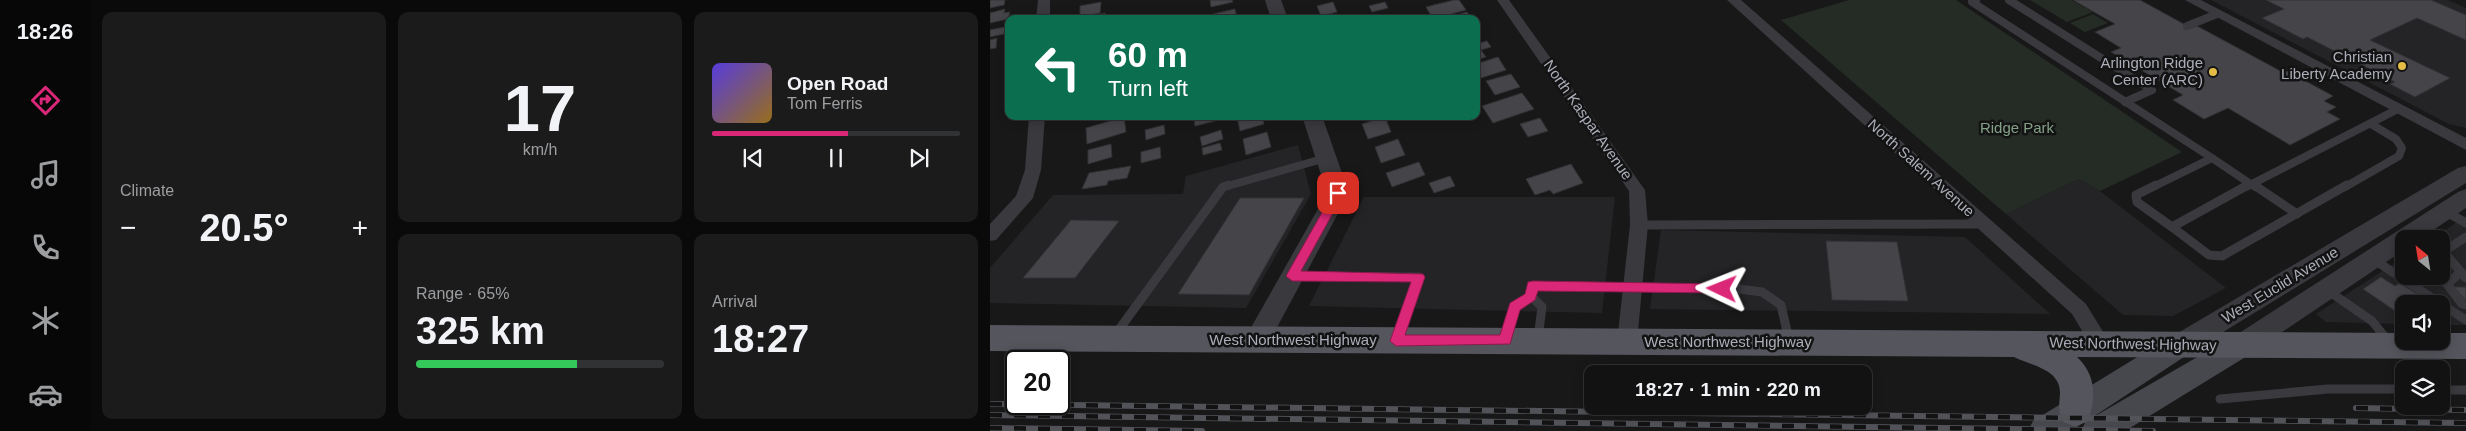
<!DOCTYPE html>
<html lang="en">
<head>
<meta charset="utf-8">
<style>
  :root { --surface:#121213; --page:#1b1b1c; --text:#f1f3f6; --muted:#9c9ea0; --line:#313233; --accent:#db2777 }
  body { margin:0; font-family:Helvetica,sans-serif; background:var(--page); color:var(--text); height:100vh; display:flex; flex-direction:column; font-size:19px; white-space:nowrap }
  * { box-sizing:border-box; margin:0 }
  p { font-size:16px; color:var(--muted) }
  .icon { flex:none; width:28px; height:28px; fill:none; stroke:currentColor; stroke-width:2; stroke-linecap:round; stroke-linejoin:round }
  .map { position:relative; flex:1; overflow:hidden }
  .details { display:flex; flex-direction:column; gap:12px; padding:12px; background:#0a0a0a; width:900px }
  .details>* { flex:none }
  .top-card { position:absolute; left:15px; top:15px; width:475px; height:105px; border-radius:10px; box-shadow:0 2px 12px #0003,0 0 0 1px var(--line); background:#0b6e4f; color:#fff; overflow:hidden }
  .needle { width:32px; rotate:330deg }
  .tools { position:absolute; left:1405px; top:230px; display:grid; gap:10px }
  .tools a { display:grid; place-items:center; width:55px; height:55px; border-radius:10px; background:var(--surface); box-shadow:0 2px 12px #0003,0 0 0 1px var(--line); font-size:25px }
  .speed { position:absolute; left:15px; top:350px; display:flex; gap:10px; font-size:25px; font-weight:700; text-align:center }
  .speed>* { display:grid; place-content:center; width:65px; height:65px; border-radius:50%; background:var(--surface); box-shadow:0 2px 12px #0003,0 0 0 1px var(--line); line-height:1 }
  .speed .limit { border:2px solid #111; border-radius:8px; background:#fff; color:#111 }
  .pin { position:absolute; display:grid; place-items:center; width:42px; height:42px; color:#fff; margin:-21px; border-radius:10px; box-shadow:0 2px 8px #0006 }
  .me { position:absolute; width:55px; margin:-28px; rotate:272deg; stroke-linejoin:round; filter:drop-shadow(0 0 4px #0008) }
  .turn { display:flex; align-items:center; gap:18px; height:105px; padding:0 20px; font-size:22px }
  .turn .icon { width:65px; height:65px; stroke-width:2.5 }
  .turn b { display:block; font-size:35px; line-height:42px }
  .big { font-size:38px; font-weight:800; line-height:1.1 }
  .details .card { flex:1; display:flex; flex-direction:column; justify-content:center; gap:8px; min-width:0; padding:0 18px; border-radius:10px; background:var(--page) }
  .details .dial { align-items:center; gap:0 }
  .dial b { font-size:65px; line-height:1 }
  .song { display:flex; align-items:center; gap:15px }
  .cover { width:60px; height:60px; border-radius:8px; background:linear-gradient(135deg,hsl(250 70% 55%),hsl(40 70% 35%)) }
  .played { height:5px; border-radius:2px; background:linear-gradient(90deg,var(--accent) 55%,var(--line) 55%) }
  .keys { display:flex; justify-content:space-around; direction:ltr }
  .heat { display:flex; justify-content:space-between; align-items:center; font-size:28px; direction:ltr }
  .charge { height:8px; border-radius:4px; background:linear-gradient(90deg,#34c759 65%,var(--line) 0) }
  .details .tiles { flex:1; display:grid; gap:12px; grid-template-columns:repeat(3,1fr) }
  .card:first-child { grid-row:span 2 }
  .trip { position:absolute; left:594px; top:365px; width:288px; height:50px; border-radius:10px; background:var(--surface); box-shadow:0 2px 12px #0003,0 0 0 1px var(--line); font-weight:800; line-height:50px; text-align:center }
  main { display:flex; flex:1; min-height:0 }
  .menu { display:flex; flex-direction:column; width:90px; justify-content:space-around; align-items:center; background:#070708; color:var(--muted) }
  .menu .icon { width:35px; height:35px }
  .menu .current { color:var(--accent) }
  .menu b { font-size:22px; color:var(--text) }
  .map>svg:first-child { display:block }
</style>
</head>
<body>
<main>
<nav class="menu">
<b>18:26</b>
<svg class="icon current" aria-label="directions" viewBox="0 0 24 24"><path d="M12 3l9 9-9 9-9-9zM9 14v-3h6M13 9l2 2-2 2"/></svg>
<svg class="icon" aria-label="music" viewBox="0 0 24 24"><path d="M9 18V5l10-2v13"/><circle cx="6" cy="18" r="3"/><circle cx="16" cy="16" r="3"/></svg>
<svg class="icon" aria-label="phone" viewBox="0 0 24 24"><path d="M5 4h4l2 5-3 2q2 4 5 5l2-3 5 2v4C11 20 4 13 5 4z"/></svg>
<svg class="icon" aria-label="climate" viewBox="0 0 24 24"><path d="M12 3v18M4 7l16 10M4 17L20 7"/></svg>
<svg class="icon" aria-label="car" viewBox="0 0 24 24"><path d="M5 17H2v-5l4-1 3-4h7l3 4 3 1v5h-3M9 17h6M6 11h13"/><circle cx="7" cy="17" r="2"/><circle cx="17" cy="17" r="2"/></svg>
</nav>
<section class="details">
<div class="tiles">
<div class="card"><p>Climate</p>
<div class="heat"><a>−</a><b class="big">20.5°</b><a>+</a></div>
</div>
<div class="card dial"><b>17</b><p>km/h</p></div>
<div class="card">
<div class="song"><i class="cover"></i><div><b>Open Road</b><p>Tom Ferris</p></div></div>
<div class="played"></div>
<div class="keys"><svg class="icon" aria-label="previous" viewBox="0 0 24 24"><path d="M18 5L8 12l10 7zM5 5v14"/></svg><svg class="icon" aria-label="pause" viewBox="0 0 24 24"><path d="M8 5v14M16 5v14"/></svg><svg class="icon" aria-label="next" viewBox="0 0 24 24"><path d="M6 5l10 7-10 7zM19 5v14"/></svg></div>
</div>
<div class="card"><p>Range · 65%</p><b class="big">325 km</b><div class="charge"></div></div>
<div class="card"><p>Arrival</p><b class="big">18:27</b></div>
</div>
</section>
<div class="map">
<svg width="1476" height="431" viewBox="0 0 1476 431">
  <rect width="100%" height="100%" fill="#181819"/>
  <g fill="#242426">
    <polygon points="1221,0 1458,0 1476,8 1476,128 1459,124"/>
    <polygon points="308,145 321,194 256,308 0,303 0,268 63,195 193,194 196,176"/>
    <polygon points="1089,179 1110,191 1236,288 1183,316 1133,315 1016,214"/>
    <polygon points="374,197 625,197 612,313 319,306"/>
    <polygon points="1476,216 1476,325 1451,325 1451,304 1414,304 1414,324 1336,322 1326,314 1414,257 1414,276 1451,276 1451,239 1442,239"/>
    <polygon points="671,230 975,237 1060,314 660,309"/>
  </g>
  <g fill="#242c25">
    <polygon points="859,0 966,0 1192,152 1110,191 1089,179 1016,214 791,20"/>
    <polygon points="1040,0 1081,0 1103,12 1077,22"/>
    <polygon points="1103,14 1118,23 1095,32 1080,23"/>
  </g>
  <g fill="#454549" stroke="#323235">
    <polygon points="0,0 15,0 14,5 0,8"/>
    <polygon points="220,0 242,0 243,2 221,7"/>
    <polygon points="464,0 469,0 476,10 443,19 436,7"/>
    <polygon points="1083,0 1150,0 1201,28 1207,26 1294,73 1297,71 1343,96 1334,101 1346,107 1337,112 1350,119 1300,145 1238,108 1214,119 1183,100 1193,95 1121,52 1131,48 1105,32 1125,24"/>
    <polygon points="1276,0 1441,0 1476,15 1476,40 1427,18 1380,40 1460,78 1425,97 1400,84 1405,82 1317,37 1313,39 1272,18 1294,9"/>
    <polygon points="111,2 110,13 90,17 90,6"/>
    <polygon points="343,2 347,12 331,16 327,6"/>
    <polygon points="395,2 398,8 382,12 379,6"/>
    <polygon points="15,9 14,13 20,12 18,19 0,23 0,13"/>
    <polygon points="245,9 247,19 224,19 223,14"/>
    <polygon points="477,12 482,19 452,19"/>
    <polygon points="115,13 115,19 96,19 97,17"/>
    <polygon points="15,27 14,34 0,37 0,30"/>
    <polygon points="7,38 6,48 0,49 0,40"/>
    <polygon points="497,41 501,47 491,50 496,57 486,60 486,44"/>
    <polygon points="508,57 516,70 491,78 486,70 486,64"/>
    <polygon points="521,74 530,87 505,95 496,81"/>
    <polygon points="532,93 544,109 503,123 492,106"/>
    <polygon points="224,116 225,121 205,126 204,117"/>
    <polygon points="272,116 274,124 250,131 247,117"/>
    <polygon points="134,117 136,132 97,144 96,128"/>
    <polygon points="395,117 401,132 378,139 372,124"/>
    <polygon points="550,118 558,131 538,137 530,124"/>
    <polygon points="174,125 175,134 156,140 155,130"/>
    <polygon points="231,130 233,139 212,146 210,137"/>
    <polygon points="277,132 281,147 256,155 253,139"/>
    <polygon points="408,139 415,155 391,163 385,147"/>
    <polygon points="230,143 232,150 213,155 212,148"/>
    <polygon points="121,144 122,157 98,164 98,150"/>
    <polygon points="170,147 171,158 151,163 151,152"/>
    <polygon points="429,162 435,175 402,187 396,173"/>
    <polygon points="581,164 593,183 563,194 560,190 545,195 536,179"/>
    <polygon points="141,166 137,178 118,181 117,185 92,189 99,173"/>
    <polygon points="460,176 465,186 444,193 439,183"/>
    <polygon points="250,198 314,198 259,295 188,294"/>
    <polygon points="81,220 129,221 85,278 33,278"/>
    <polygon points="836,241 907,242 918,301 842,300"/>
    <polygon points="1391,277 1405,286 1410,283 1430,296 1425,299 1432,304 1414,304 1414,317 1373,289"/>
    <polygon points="1464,287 1476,287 1476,301"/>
  </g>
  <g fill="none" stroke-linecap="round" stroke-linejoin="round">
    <g stroke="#39393e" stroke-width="8">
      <polyline points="986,0 982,2 1222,158"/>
      <polyline points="1019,0 1162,90 1135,102"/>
      <polyline points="1197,26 1227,14"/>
      <polyline points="234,187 336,158"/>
      <polyline points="1163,187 1222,158 1265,187"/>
      <polyline points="1256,187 1408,109"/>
      <polyline points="1355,187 1409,156 1412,148 1406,139 1381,124"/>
    </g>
    <g stroke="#39393e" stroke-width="9">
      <polyline points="1166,185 1146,195 1147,202 1182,227"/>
      <polyline points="1258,185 1182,227 1219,255 1232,256 1357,185"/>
      <polyline points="1264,185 1307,214"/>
      <polyline points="1455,211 1476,223"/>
      <polyline points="649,225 995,224"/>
      <polyline points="1453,251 1476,278"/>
      <polyline points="1451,253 1476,237"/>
      <polyline points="1383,259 1451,304"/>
      <polyline points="1471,272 1457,284 1472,304 1476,305"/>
      <polyline points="303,276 429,277 408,337"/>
      <polyline points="1337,290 1382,321 1399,342"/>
      <polyline points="541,296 552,307 548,338"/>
      <polyline points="1451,304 1476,320"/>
      <polyline points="125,335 233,187 239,185"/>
      <polyline points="515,339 525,307 541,296 543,286 749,289 772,292 791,305 799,340"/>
      <polyline points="1451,390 1476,390"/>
      <polyline points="1230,399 1338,389 1414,389"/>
    </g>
    <g fill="#39393e" fill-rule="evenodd">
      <polygon points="48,0 60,0 60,19 46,19"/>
      <polygon points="507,0 519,0 655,190 658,225 647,342 644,348 637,350 630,348 627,342 640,225 639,191"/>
      <polygon points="737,0 751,0 1096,304 1120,343 1117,349 1110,351 1103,349 1082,314"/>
      <polygon points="1195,0 1211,0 1476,138 1476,150"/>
      <polygon points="39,116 55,116 51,170 43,198 6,240 0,241 0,224 26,196 35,170"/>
    </g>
    <g fill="#39393e" fill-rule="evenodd">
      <polygon points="275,0 291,0 298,19 281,19"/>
      <polygon points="312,116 332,116 359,193 276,348 267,351 258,348 254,340 337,193"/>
      <polygon points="1476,166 1476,183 1199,353 1190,356 1181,353 1177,345 1181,337 1468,168"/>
      <polygon points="1476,189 1476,208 1430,239 1414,239 1414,250 1261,353 1252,356 1243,353 1239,345 1243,337 1468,192"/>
    </g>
    <polygon fill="#47484e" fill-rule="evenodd" points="1190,333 1200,337 1205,345 1200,353 1100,419 1242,337 1252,333 1262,337 1267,345 1262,353 1135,431 1091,431 1096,421 1081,431 1038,431 1043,421 1180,337"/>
    <path fill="#55565d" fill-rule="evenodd" d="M0 325 1414 333V341H1451V333H1476V359L1087 357C1106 374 1107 400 1097 422L1085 426 1073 422C1068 411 1069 406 1070 394 1071 369 1042 366 1024 357L0 351Z"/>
    <g stroke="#525359" stroke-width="6">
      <g id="rail">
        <polyline points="0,404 1476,423"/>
        <polyline points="1366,408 1476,410"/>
        <polyline points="0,415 1163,431"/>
        <polyline points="0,428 212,431"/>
      </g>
    </g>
    <use href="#rail" stroke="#131314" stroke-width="4.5" stroke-dasharray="12" stroke-linecap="butt"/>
  </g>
  <polygon fill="#db2777" stroke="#8e194d" points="348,190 354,193 311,271 433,274 435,277 415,335 510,335 520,303 535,294 538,282 543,281 732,284 739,289 732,293 548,291 545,300 530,310 520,344 406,346 400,341 421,282 302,281 296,276 343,193"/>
  <g fill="#e3bd46" stroke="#131314" stroke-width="2">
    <circle cx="1412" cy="66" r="5"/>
    <circle cx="1223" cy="72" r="5"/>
  </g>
  <g text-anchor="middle" stroke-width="5" stroke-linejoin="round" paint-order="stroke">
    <g font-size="15" fill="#abaeb8" stroke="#131314" text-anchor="end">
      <text x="1402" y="62">Christian<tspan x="1402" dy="17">Liberty Academy</tspan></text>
      <text x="1213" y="68">Arlington Ridge<tspan x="1213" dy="17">Center (ARC)</tspan></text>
    </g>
    <g font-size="15" fill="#abaeb8" stroke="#131314">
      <text transform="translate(598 120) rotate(55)" y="5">North Kaspar Avenue</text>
      <text transform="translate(931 168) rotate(42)" y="5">North Salem Avenue</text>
      <text transform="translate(1290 285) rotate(-31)" y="5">West Euclid Avenue</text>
      <text x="303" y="345">West Northwest Highway</text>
      <text x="738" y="347">West Northwest Highway</text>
      <text transform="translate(1143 344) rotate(1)" y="5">West Northwest Highway</text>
    </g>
    <g font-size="15" fill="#84a188" stroke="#131314">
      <text x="1027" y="133">Ridge Park</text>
    </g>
  </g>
</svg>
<div class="tools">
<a><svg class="needle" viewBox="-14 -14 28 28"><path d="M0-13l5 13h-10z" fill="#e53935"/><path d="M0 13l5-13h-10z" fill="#9c9ea0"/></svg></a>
<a><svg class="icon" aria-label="sound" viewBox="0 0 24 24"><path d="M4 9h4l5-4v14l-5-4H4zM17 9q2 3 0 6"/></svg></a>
<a><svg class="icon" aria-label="layers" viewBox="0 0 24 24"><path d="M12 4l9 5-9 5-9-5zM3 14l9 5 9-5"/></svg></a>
</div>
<div class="speed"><div class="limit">20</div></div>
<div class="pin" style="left:348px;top:193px;background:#d93025"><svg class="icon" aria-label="arrive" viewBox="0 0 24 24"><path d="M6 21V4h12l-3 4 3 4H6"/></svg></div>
<svg class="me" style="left:732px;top:289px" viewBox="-20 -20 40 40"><path d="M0-17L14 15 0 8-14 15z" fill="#db2777" stroke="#fff" stroke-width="4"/></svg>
<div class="trip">18:27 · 1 min · 220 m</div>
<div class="top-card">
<div class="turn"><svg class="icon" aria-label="left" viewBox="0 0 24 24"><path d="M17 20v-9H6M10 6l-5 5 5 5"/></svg><div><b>60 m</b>Turn left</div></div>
</div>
</div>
</main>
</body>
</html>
